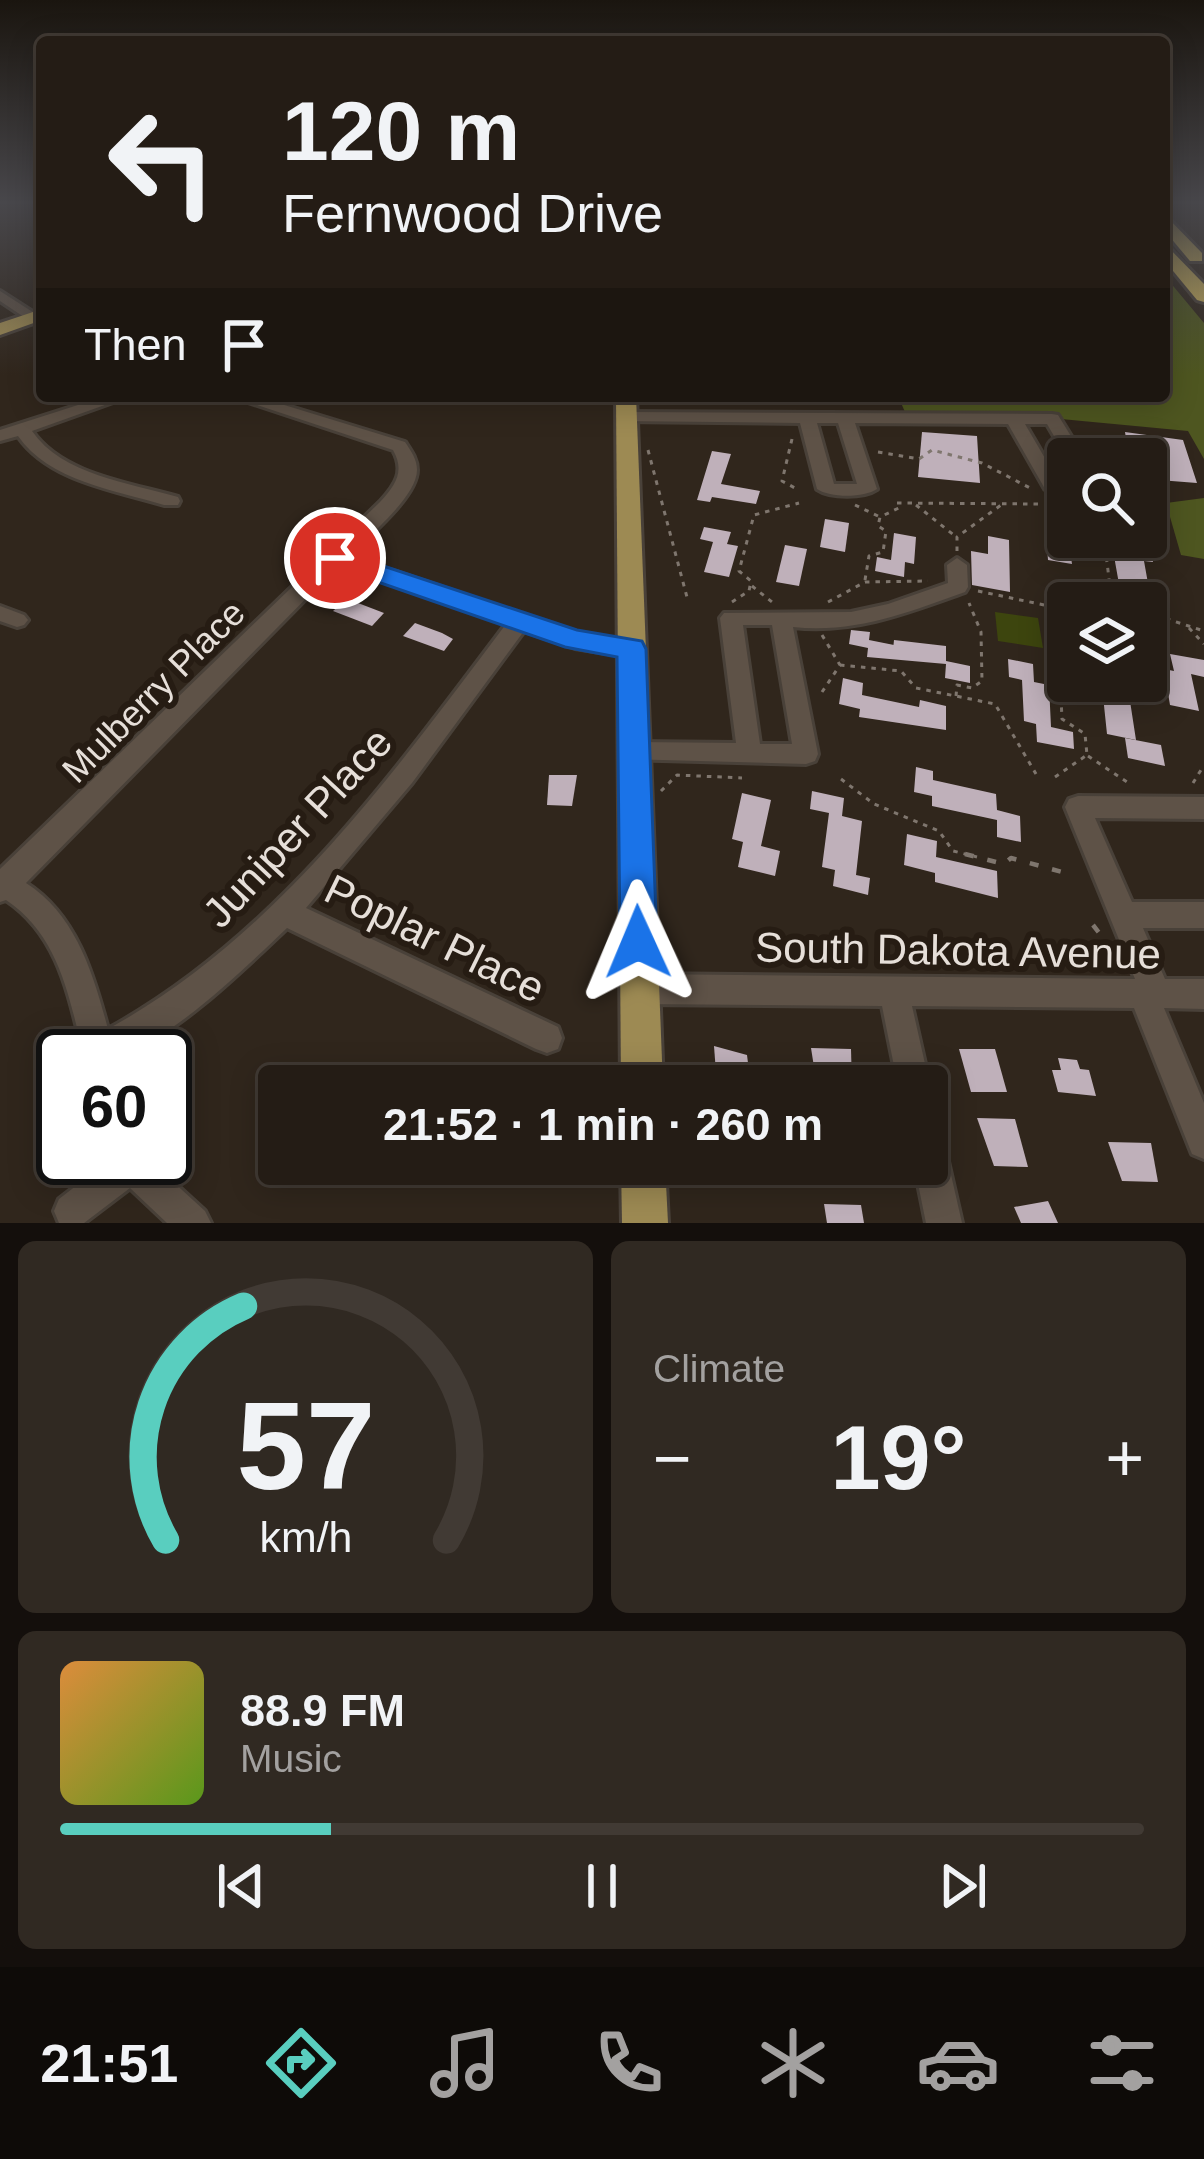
<!DOCTYPE html>
<html lang="en">
<head>
<meta charset="utf-8">
<style>
  :root { --surface:#241c15; --page:#302922; --text:#f1f3f6; --muted:#a3a1a0; --line:#413a34; --accent:#59cebf }
  body { margin:0; font-family:Helvetica,sans-serif; background:var(--page); color:var(--text); height:100vh; display:flex; flex-direction:column; font-size:45px; white-space:nowrap }
  * { box-sizing:border-box; margin:0 }
  p { font-size:39px; color:var(--muted) }
  .icon { flex:none; width:66px; height:66px; fill:none; stroke:currentColor; stroke-width:2; stroke-linecap:round; stroke-linejoin:round }
  .map { position:relative; height:1223px; overflow:hidden }
  .side { display:flex; flex-direction:column; gap:18px; padding:18px; background:#140f0c; flex:1 }
  .side>* { flex:none }
  .top-card { position:absolute; left:36px; top:36px; width:1134px; height:366px; border-radius:12px; box-shadow:0 6px 30px #0003,0 0 0 3px var(--line); background:#241c15; color:var(--text); overflow:hidden }
  .controls { position:absolute; left:1047px; top:438px; display:grid; gap:24px }
  .controls a { display:grid; place-items:center; width:120px; height:120px; border-radius:12px; background:var(--surface); box-shadow:0 6px 30px #0003,0 0 0 3px var(--line); font-size:60px }
  .speed { position:absolute; left:36px; top:1029px; display:flex; gap:24px; font-size:60px; font-weight:700; text-align:center }
  .speed>* { display:grid; place-content:center; width:156px; height:156px; border-radius:50%; background:var(--surface); box-shadow:0 6px 30px #0003,0 0 0 3px var(--line); line-height:1 }
  .speed .limit { border:6px solid #111; border-radius:18px; background:#fff; color:#111 }
  .pin { position:absolute; display:grid; place-items:center; width:102px; height:102px; color:#fff; margin:-51px; border:6px solid #fff; border-radius:50%; box-shadow:0 3px 12px #0007 }
  .me { position:absolute; width:132px; margin:-66px; rotate:359deg; stroke-linejoin:round; filter:drop-shadow(0 0 9px #0008) }
  .turn { display:flex; align-items:center; gap:42px; height:252px; padding:0 48px; font-size:54px }
  .turn .icon { width:156px; height:156px; stroke-width:2.5 }
  .turn b { display:block; font-size:84px; line-height:102px }
  .then { display:flex; align-items:center; height:114px; padding:0 48px; background:#0003; gap:24px; font-size:45px }
  .big { font-size:90px; font-weight:800; line-height:1.1 }
  .side .card { flex:1; display:flex; flex-direction:column; justify-content:center; gap:18px; min-width:0; padding:0 42px; border-radius:18px; background:var(--page) }
  .side .dial { align-items:center; gap:0 }
  .dial svg { height:312px; overflow:visible; fill:none; stroke:var(--line); stroke-width:7; stroke-linecap:round; text-anchor:middle }
  .dial text { fill:var(--text); stroke:none }
  .song { display:flex; align-items:center; gap:36px }
  .cover { width:144px; height:144px; border-radius:18px; background:linear-gradient(135deg,hsl(30 70% 55%),hsl(90 70% 35%)) }
  .played { height:12px; border-radius:6px; background:linear-gradient(90deg,var(--accent) 25%,var(--line) 25%) }
  .keys { display:flex; justify-content:space-around; direction:ltr }
  .heat { display:flex; justify-content:space-between; align-items:center; font-size:66px; direction:ltr }
  .side .tiles { flex:1; display:grid; gap:18px; grid-template-columns:1fr 1fr }
  .card:last-child { grid-column:span 2 }
  .trip { position:absolute; left:258px; top:1065px; width:690px; height:120px; border-radius:12px; background:var(--surface); box-shadow:0 6px 30px #0003,0 0 0 3px var(--line); font-weight:800; line-height:120px; text-align:center }
  .dock { display:flex; height:192px; justify-content:space-around; align-items:center; background:#0e0b08; color:var(--muted) }
  .dock .icon { width:84px; height:84px }
  .dock .selected { color:var(--accent) }
  .dock b { font-size:54px; color:var(--text) }
  .map>svg:first-child { display:block }
</style>
</head>
<body>
<div class="map">
<svg width="1204" height="1223" viewBox="0 0 1204 1223">
  <rect width="100%" height="100%" fill="#30261c"/>
  <polygon fill="#3d450e" points="995,612 1038,618 1043,648 998,641"/>
  <g fill="#4e5620">
    <polygon points="1164,275 1204,323 1204,459 1188,431 998,413 905,412 898,396 1164,396"/>
    <polygon points="1204,498 1204,559 1181,555 1166,503"/>
  </g>
  <g fill="#bfb0ba">
    <polygon points="922,432 977,436 980,483 918,477"/>
    <polygon points="1125,432 1183,440 1197,483 1146,479 1146,453 1128,451"/>
    <polygon points="712,451 731,454 721,484 760,491 756,504 712,497 710,502 697,500"/>
    <polygon points="825,519 849,523 845,552 820,547"/>
    <polygon points="1052,519 1068,522 1068,537 1079,537 1081,552 1070,550 1072,564 1048,560 1047,546 1055,548"/>
    <polygon points="704,527 731,532 727,544 738,546 729,577 704,572 713,542 700,539"/>
    <polygon points="894,533 916,537 914,564 905,562 904,577 875,571 877,557 891,560"/>
    <polygon points="988,536 1009,540 1010,592 972,585 971,551 988,554"/>
    <polygon points="1125,537 1148,537 1153,562 1144,561 1149,589 1119,584 1114,556 1129,558"/>
    <polygon points="785,545 807,549 799,586 776,582"/>
    <polygon points="344,601 358,603 384,613 372,626 333,611"/>
    <polygon points="415,623 442,633 453,639 444,651 403,636"/>
    <polygon points="851,630 870,632 869,640 894,645 893,650 894,640 946,646 946,661 970,666 970,683 945,678 946,664 867,657 868,648 849,644"/>
    <polygon points="1170,654 1204,660 1204,677 1191,674 1199,711 1170,705 1164,669 1174,671"/>
    <polygon points="1008,659 1033,664 1034,682 1049,685 1051,727 1073,732 1074,749 1037,742 1036,724 1024,721 1022,680 1009,677"/>
    <polygon points="843,678 863,683 862,695 919,707 920,700 946,706 946,730 859,717 860,709 839,704"/>
    <polygon points="1085,681 1118,681 1120,699 1130,701 1136,740 1107,734 1103,696 1086,692"/>
    <polygon points="1125,738 1161,745 1165,766 1128,758"/>
    <polygon points="916,767 933,771 933,780 996,794 997,810 1020,816 1021,842 997,837 997,820 932,806 932,796 914,792"/>
    <polygon points="549,775 577,775 572,806 547,805"/>
    <polygon points="812,791 844,798 842,816 862,821 856,875 870,878 868,895 833,886 835,870 822,867 829,813 810,809"/>
    <polygon points="742,793 771,800 761,846 780,851 775,876 738,867 743,842 732,839"/>
    <polygon points="907,834 937,841 936,857 997,871 998,898 935,882 935,873 904,865"/>
    <polygon points="714,1046 747,1055 751,1086 717,1086"/>
    <polygon points="811,1048 851,1049 852,1086 817,1086"/>
    <polygon points="959,1049 995,1049 1007,1092 971,1092"/>
    <polygon points="1058,1058 1077,1060 1080,1069 1089,1070 1096,1096 1058,1092 1052,1070 1061,1070"/>
    <polygon points="977,1118 1015,1119 1028,1167 994,1166"/>
    <polygon points="1108,1142 1151,1143 1158,1182 1122,1181"/>
    <polygon points="723,1164 762,1164 764,1183 724,1183"/>
    <polygon points="1048,1201 1058,1223 1021,1223 1014,1207"/>
    <polygon points="824,1204 861,1205 864,1223 827,1223"/>
  </g>
  <g fill="none" stroke-linecap="round" stroke-linejoin="round">
    <g stroke="#494139" stroke-width="6">
      <g id="minor">
        <polygon points="0,291 42,318 42,329 0,301"/>
        <path d="M106 396H130L32 431C62 475 130 483 178 497L180 501 178 505H164C115 490 49 481 18 436L0 441V430Z"/>
        <path d="M230 396H255L405 442C411 451 417 459 417 470 417 497 367 537 349 556L577 633 640 643 643 649 640 655 632 657 575 648 524 631 412 783 306 908 558 1027 562 1038 558 1049 547 1053 536 1049 287 928C245 968 177 1035 122 1055 111 1058 96 1056 84 1056 69 998 60 936 6 900L0 902V869L380 502C396 485 405 471 393 450ZM338 566 506 624C393 774 276 937 108 1029 93 973 76 915 26 883Z"/>
        <path d="M626 412 1052 414 1058 415 1085 459 1068 460 1047 424H1025L1060 484H1068V494H1054L1045 489 1008 424 855 423 877 489C864 498 830 498 817 489L800 423 620 421 618 417ZM817 423H838L857 484H834Z"/>
        <path d="M957 558 967 565 968 587 965 592C909 612 854 634 793 627L818 754 815 761 806 764 625 759 622 752 625 745 634 742 736 743 720 618 724 613 851 612 888 604 948 583 947 565ZM743 625H772L792 744H760Z"/>
        <polygon points="0,606 24,615 28,620 24,625 17,627 0,621"/>
        <polygon points="1078,796 1204,797 1204,819 1095,818 1132,902 1204,902 1204,928 1143,928 1165,979 1204,979 1204,1009 1164,1008 1204,1103 1204,1159 1192,1154 1134,1008 912,1006 930,1086 927,1093 927,1086 898,1086 882,1006 639,1004 629,999 624,989 629,979 639,974 1135,979 1065,807 1069,799"/>
        <polygon points="927,1127 939,1132 944,1144 962,1223 926,1223 914,1164 927,1164"/>
        <polygon points="112,1158 147,1158 205,1211 211,1223 167,1223 130,1188 84,1223 59,1223 54,1211 59,1199"/>
      </g>
    </g>
    <g stroke="#494139" stroke-width="6">
      <g id="major">
        <polygon points="42,309 42,320 0,335 0,323"/>
        <polygon points="616,396 636,396 663,1086 621,1086"/>
        <polygon points="621,1164 665,1164 668,1223 622,1223"/>
      </g>
    </g>
    <g stroke="#494139" stroke-width="6">
      <g id="highway">
        <polygon points="1164,214 1202,253 1202,261 1190,261 1164,230"/>
        <polygon points="1164,243 1204,284 1204,302 1197,300 1164,260"/>
      </g>
    </g>
    <g stroke="#7f766e" stroke-width="3" stroke-dasharray="4.5 6" stroke-linecap="butt">
      <polyline points="792,439 782,481 795,488"/>
      <polyline points="648,450 688,601"/>
      <polyline points="878,452 919,459 932,450 982,463 1030,488"/>
      <polyline points="897,503 1039,504"/>
      <polyline points="855,505 878,516"/>
      <polyline points="916,505 955,536"/>
      <polyline points="957,551 957,537 1001,505"/>
      <polyline points="865,580 869,556 883,552 886,531 878,526 880,517 903,506"/>
      <polyline points="752,586 772,602"/>
      <polyline points="1112,588 1127,603"/>
      <polyline points="978,591 1068,610"/>
      <polyline points="732,602 749,591 751,581 739,571 754,515 799,503"/>
      <polyline points="828,602 865,582 928,581"/>
      <polyline points="1096,603 1110,603"/>
      <polyline points="1105,603 1110,587 1106,554 1119,552 1117,537"/>
      <polyline points="1146,612 1204,631"/>
      <polyline points="1063,613 1068,666"/>
      <polyline points="1189,628 1204,644"/>
      <polyline points="822,635 840,665 822,692"/>
      <polyline points="840,665 901,671 916,688 995,704 1036,774"/>
      <polyline points="956,696 957,685 972,688 982,681 981,632 969,603"/>
      <polyline points="1088,756 1127,782"/>
      <polyline points="1055,777 1087,755 1085,734 1062,719 1061,698 1070,688 1069,681"/>
      <polyline points="841,779 874,804 939,831 953,851 977,857"/>
      <polyline points="1193,783 1204,765"/>
      <polyline points="661,791 677,775 742,778"/>
    </g>
    <g stroke="#7f766e" stroke-width="4.5" stroke-dasharray="9 14" stroke-linecap="butt">
      <polyline points="965,854 1004,864 1011,858 1073,875"/>
      <polyline points="1093,925 1114,952"/>
    </g>
    <use href="#minor" fill="#5e5247" fill-rule="evenodd"/>
    <use href="#major" fill="#9d8a53" fill-rule="evenodd"/>
    <use href="#highway" fill="#c7af5b" fill-rule="evenodd"/>
  </g>
  <linearGradient id="sky" x2="0" y2="1"><stop stop-color="#1a150f"/><stop offset="0.54" stop-color="#48474b"/><stop offset="1" stop-color="#48474b" stop-opacity="0"/></linearGradient>
  <rect width="1204" height="375" fill="url(#sky)"/>
  <polygon fill="#1a73e8" stroke="#114b97" stroke-width="3" points="335,550 577,630 642,641 646,649 657,942 652,954 638,959 625,954 620,942 617,657 565,647 326,564 322,558 326,552"/>
  <g text-anchor="middle" stroke-width="12" stroke-linejoin="round" paint-order="stroke">
    <g font-size="36" fill="#e6dfd9" stroke="#261c13">
      <text transform="translate(153 691) rotate(-45)" y="13">Mulberry Place</text>
    </g>
    <g font-size="42" fill="#e6dfd9" stroke="#261c13">
      <text transform="translate(297 827) rotate(-47)" y="15">Juniper Place</text>
      <text transform="translate(435 938) rotate(26)" y="15">Poplar Place</text>
      <text transform="translate(958 950) rotate(1)" y="15">South Dakota Avenue</text>
    </g>
  </g>
</svg>
<div class="controls">
<a><svg class="icon" aria-label="search" viewBox="0 0 24 24"><circle cx="10" cy="10" r="6"/><path d="M15 15l6 6"/></svg></a>
<a><svg class="icon" aria-label="layers" viewBox="0 0 24 24"><path d="M12 4l9 5-9 5-9-5zM3 14l9 5 9-5"/></svg></a>
</div>
<div class="speed"><div class="limit">60</div></div>
<div class="pin" style="left:335px;top:558px;background:#d93025"><svg class="icon" aria-label="arrive" viewBox="0 0 24 24"><path d="M6 21V4h12l-3 4 3 4H6"/></svg></div>
<svg class="me" style="left:638px;top:942px" viewBox="-20 -20 40 40"><path d="M0-17L14 15 0 8-14 15z" fill="#1a73e8" stroke="#fff" stroke-width="4"/></svg>
<div class="trip">21:52 · 1 min · 260 m</div>
<div class="top-card">
<div class="turn"><svg class="icon" aria-label="left" viewBox="0 0 24 24"><path d="M17 20v-9H6M10 6l-5 5 5 5"/></svg><div><b>120 m</b>Fernwood Drive</div></div>
<div class="then">Then<svg class="icon" aria-label="arrive" viewBox="0 0 24 24"><path d="M6 21V4h12l-3 4 3 4H6"/></svg></div>
</div>
</div>
<section class="side">
<div class="tiles">
<div class="card dial"><svg viewBox="0 0 100 80">
<path d="M14 69A42 42 0 1 1 86 69"/>
<path d="M14 69A42 42 0 0 1 34 9" stroke="#59cebf"/>
<text x="50" y="56" font-size="32" font-weight="700">57</text>
<text x="50" y="72" font-size="11">km/h</text>
</svg></div>
<div class="card"><p>Climate</p>
<div class="heat"><a>−</a><b class="big">19°</b><a>+</a></div>
</div>
<div class="card">
<div class="song"><i class="cover"></i><div><b>88.9 FM</b><p>Music</p></div></div>
<div class="played"></div>
<div class="keys"><svg class="icon" aria-label="previous" viewBox="0 0 24 24"><path d="M18 5L8 12l10 7zM5 5v14"/></svg><svg class="icon" aria-label="pause" viewBox="0 0 24 24"><path d="M8 5v14M16 5v14"/></svg><svg class="icon" aria-label="next" viewBox="0 0 24 24"><path d="M6 5l10 7-10 7zM19 5v14"/></svg></div>
</div>
</div>
</section>
<nav class="dock">
<b>21:51</b>
<svg class="icon selected" aria-label="directions" viewBox="0 0 24 24"><path d="M12 3l9 9-9 9-9-9zM9 14v-3h6M13 9l2 2-2 2"/></svg>
<svg class="icon" aria-label="music" viewBox="0 0 24 24"><path d="M9 18V5l10-2v13"/><circle cx="6" cy="18" r="3"/><circle cx="16" cy="16" r="3"/></svg>
<svg class="icon" aria-label="phone" viewBox="0 0 24 24"><path d="M5 4h4l2 5-3 2q2 4 5 5l2-3 5 2v4C11 20 4 13 5 4z"/></svg>
<svg class="icon" aria-label="climate" viewBox="0 0 24 24"><path d="M12 3v18M4 7l16 10M4 17L20 7"/></svg>
<svg class="icon" aria-label="car" viewBox="0 0 24 24"><path d="M5 17H2v-5l4-1 3-4h7l3 4 3 1v5h-3M9 17h6M6 11h13"/><circle cx="7" cy="17" r="2"/><circle cx="17" cy="17" r="2"/></svg>
<svg class="icon" aria-label="filters" viewBox="0 0 24 24"><path d="M4 7h16M4 17h16"/><circle cx="9" cy="7" r="2"/><circle cx="15" cy="17" r="2"/></svg>
</nav>
</body>
</html>
